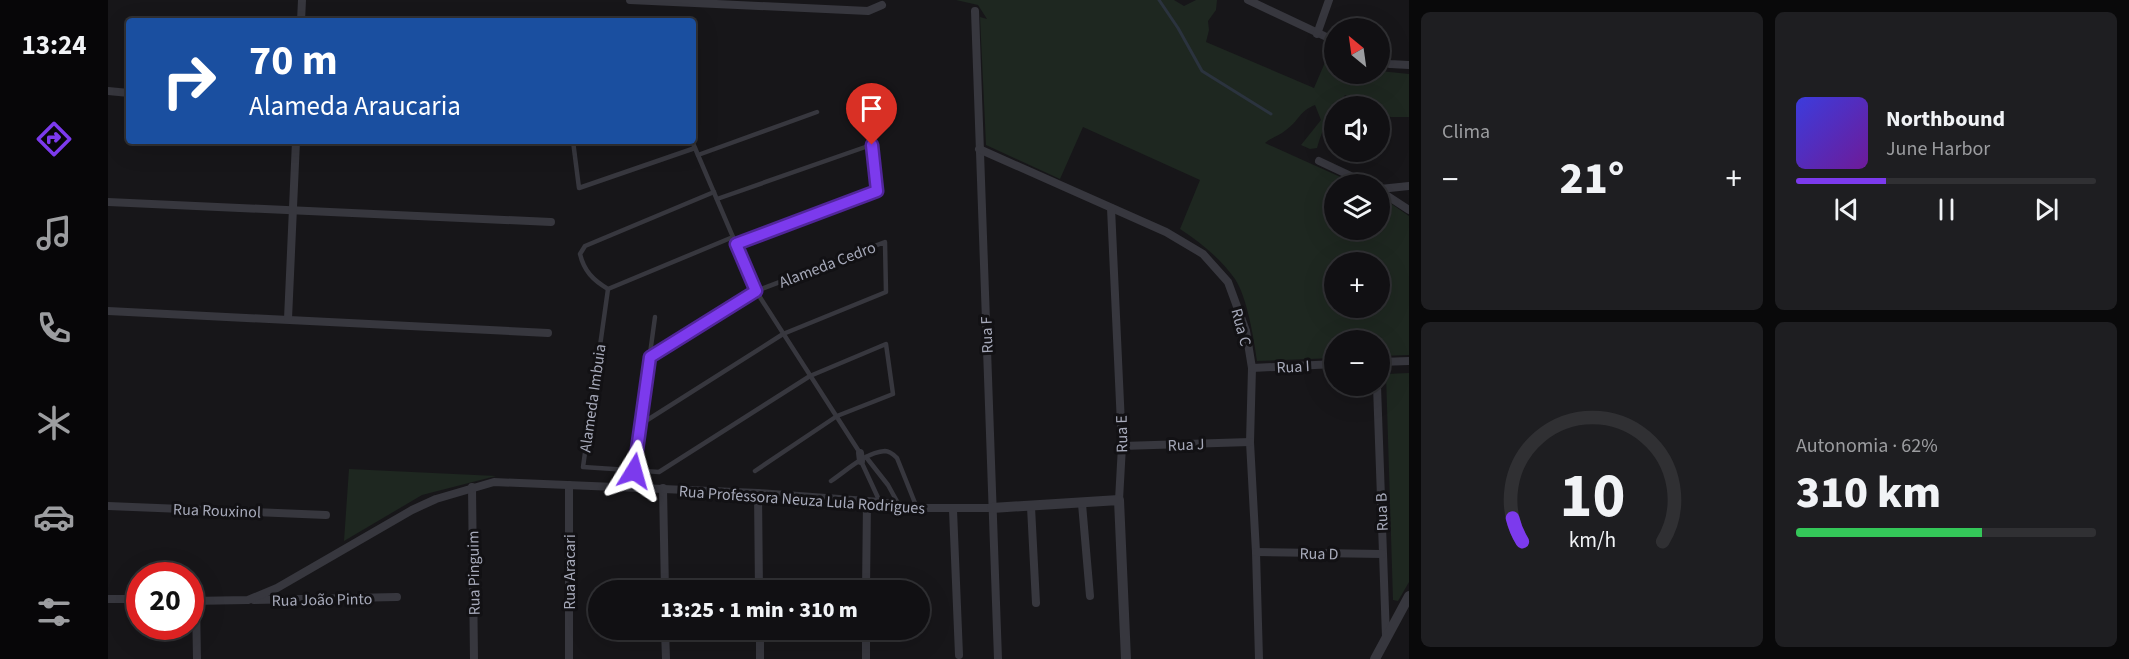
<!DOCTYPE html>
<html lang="pt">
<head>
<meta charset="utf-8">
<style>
  :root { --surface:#111013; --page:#1e1e21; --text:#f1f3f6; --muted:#9c9da0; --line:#303033; --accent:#7c3aed }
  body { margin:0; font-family:"Source Sans 3",sans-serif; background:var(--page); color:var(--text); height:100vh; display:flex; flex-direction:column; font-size:22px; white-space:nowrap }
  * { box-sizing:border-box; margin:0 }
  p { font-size:20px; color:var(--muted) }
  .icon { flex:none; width:33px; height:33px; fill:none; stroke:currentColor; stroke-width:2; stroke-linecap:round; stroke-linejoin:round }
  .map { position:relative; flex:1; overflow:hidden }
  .drawer { display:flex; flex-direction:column; gap:12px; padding:12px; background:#09090a; width:720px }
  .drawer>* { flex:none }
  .guide { position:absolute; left:18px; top:18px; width:570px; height:126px; border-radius:6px; box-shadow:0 6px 24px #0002,0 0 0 2px var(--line); background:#1a4fa0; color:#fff; overflow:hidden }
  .needle { width:39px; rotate:331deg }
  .tools { position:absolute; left:1216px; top:18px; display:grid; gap:12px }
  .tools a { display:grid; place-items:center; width:66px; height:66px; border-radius:50%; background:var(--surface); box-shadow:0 6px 24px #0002,0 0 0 2px var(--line); font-size:30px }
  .speed { position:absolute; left:18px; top:562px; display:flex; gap:12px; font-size:30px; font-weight:700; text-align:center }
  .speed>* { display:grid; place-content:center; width:78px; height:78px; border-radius:50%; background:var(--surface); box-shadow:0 6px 24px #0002,0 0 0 2px var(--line); line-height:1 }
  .speed .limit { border:9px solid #d22; background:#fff; color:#111 }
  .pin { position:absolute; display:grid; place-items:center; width:51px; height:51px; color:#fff; margin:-62px -26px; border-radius:50% 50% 50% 0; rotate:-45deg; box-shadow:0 0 6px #0007 }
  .pin .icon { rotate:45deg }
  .me { position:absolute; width:66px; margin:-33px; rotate:8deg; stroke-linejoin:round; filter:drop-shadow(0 0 4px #0008) }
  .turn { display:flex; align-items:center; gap:21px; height:126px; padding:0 24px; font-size:27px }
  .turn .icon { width:78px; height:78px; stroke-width:2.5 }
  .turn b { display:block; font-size:42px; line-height:51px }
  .big { font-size:45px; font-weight:800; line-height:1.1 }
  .drawer .card { flex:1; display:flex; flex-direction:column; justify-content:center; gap:9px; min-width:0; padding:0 21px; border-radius:9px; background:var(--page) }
  .drawer .dial { align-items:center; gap:0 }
  .dial svg { height:156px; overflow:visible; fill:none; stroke:var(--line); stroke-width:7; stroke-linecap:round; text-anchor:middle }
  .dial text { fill:var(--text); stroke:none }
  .song { display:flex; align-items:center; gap:18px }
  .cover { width:72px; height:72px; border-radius:9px; background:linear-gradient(135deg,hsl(240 70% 55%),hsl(280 70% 35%)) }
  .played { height:6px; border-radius:3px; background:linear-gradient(90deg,var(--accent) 30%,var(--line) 30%) }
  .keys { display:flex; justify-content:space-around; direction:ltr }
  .heat { display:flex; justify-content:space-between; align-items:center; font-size:33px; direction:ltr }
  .charge { height:9px; border-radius:4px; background:linear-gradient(90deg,#34c759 62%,var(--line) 0) }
  .drawer .tiles { flex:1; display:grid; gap:12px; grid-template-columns:repeat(2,1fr) }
  .trip { position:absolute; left:480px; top:580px; width:342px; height:60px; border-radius:30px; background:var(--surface); box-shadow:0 6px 24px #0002,0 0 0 2px var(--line); font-weight:800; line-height:60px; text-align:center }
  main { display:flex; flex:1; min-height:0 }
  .dock { display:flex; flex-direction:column; width:108px; justify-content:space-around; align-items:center; background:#070608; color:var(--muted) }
  .dock .icon { width:42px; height:42px }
  .dock .on { color:var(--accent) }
  .dock b { font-size:27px; color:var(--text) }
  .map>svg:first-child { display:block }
</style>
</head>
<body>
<main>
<nav class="dock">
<b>13:24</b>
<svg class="icon on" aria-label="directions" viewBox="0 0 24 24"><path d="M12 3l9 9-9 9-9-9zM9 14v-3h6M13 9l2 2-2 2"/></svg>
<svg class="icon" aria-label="music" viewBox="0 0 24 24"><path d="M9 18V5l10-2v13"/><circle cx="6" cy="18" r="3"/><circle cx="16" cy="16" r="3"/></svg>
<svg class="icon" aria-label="phone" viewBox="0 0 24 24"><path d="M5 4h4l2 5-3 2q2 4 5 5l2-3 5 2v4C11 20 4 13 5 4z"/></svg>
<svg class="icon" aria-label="climate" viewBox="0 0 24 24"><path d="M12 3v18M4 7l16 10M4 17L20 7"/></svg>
<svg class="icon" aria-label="car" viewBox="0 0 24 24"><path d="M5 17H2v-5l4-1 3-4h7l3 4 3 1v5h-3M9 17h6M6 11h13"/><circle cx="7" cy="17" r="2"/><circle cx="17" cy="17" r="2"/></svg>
<svg class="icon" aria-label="filters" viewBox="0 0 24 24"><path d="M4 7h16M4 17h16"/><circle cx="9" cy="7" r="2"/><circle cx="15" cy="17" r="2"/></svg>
</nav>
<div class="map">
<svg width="1301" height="659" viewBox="0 0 1301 659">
  <rect width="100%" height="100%" fill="#171619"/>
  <g fill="#1e2720" fill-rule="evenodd">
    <path d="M848 0H1066L1076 6 1088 0H1109L1108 10 1100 21 1101 30 1098 42 1206 88 1221 53 1227 55V74H1272V71L1301 74V117H1283L1272 114V106H1257L1237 95C1225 111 1214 128 1209 148L1202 149 1193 145 1213 120 1207 105C1191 111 1191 121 1178 130 1171 136 1164 137 1157 143L1248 184H1227V230H1272V196L1301 216V355L1272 356V340H1227V358L1149 361C1146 339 1139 297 1127 279 1112 258 1093 243 1072 229L1092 180 975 127 952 179 878 145 872 17 879 19 870 5ZM1227 262H1272V308H1227Z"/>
    <polygon points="1301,373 1301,582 1290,601 1285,600 1278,374"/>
    <polygon points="241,469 388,476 314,495 236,541"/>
  </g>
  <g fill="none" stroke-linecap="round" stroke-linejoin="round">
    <polyline stroke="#2b333e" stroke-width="3" points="1051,0 1070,28 1094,71 1163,114"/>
    <g stroke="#37373e" stroke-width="4.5">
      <polyline points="465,141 471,188 587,148"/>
      <polyline points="584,141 648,291 752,453"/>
      <polyline points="590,155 709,112"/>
      <path d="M606 192 477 246 472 254C476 271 485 280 500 289L625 237"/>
      <polyline points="609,199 763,145 769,191 628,244"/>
      <polyline points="500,289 475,467 551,472 702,376 778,344 785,394 729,416 647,471"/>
      <polyline points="533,424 675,334 778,292 777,242 648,291 541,357"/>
      <polyline points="758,457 780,485 791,505"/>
      <polyline points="753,461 772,502"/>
      <polyline points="526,471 547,317"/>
      <path d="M723 481C738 471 758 452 777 451 782 451 786 455 789 458L809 508"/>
    </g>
    <g stroke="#37373e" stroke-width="8">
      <polyline points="522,0 760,11 774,5"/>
      <polyline points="1140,0 1227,41"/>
      <polyline points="867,11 890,659"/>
      <polyline points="193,21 194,0"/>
      <polyline points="1209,34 1221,0"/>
      <polyline points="1272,60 1282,64 1301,65"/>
      <polyline points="0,91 21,93"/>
      <polyline points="871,149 1058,232 1095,254 1120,282 1138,331 1144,368 1142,442 1148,552 1151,659"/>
      <polyline points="1211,161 1260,184"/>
      <polyline points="1272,189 1301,186"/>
      <polyline points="1272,191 1301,210"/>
      <polyline points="0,202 443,222"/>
      <polyline points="1003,208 1014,446 1011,500"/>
      <polyline points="0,311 440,333"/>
      <polyline points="180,319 188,141"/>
      <polyline points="1272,362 1301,361"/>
      <polyline points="1144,368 1227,364"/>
      <polyline points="1269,386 1278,637"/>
      <polyline points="1014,446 1142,442"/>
      <polyline points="752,453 753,461"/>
      <polyline points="461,485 461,659"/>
      <polyline points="364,487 366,659"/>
      <polyline points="555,488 557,591"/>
      <polyline points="650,493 651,591"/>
      <polyline points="974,504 982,596"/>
      <polyline points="0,506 218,515"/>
      <polyline points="923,507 928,603"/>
      <polyline points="845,510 851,655"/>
      <polyline points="1148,552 1274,554"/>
      <polyline points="758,591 759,501"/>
      <polyline points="0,599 32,599"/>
      <polyline points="146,600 289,597"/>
      <polyline points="82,601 140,600 169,588 304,510 328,499 386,482 650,493 772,502 809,508 884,508"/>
      <polyline points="88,601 89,659"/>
      <polyline points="557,630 558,659"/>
      <polyline points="652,630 652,659"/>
      <polyline points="758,659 758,630"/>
    </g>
    <g stroke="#37373e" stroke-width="10">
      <polyline points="884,508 1011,500 1018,659"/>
      <polyline points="1267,659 1301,596"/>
    </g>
  </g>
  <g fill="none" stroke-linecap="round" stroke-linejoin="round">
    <g stroke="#51269a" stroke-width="15">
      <polyline id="route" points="526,471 542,357 648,291 628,244 769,191 764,145"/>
    </g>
    <use href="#route" stroke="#7c3aed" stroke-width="10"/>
  </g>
  <g text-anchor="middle" stroke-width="6" stroke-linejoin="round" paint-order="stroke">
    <g font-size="16" fill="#a7aaba" stroke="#121114">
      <text transform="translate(719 264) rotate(-21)" y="6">Alameda Cedro</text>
      <text transform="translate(1134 327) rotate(75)" y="6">Rua C</text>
      <text transform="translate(878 335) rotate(-92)" y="6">Rua F</text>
      <text transform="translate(1185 366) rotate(-3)" y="6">Rua I</text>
      <text transform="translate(484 398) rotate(-82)" y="6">Alameda Imbuia</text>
      <text transform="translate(1013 434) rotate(-91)" y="6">Rua E</text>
      <text transform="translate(1078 444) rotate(-2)" y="6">Rua J</text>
      <text transform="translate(694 499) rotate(4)" y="6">Rua Professora Neuza Lula Rodrigues</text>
      <text transform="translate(109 510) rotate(2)" y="6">Rua Rouxinol</text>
      <text transform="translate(1273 512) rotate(-92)" y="6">Rua B</text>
      <text transform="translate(1211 553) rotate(1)" y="6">Rua D</text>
      <text transform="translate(461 572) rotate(-90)" y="6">Rua Aracari</text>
      <text transform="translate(365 573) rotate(-91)" y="6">Rua Pinguim</text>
      <text transform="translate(214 599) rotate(-1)" y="6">Rua João Pinto</text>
    </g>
  </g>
</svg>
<div class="tools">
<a><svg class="needle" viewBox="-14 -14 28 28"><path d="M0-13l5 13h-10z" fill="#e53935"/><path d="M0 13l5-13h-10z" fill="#9c9da0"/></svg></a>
<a><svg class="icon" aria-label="sound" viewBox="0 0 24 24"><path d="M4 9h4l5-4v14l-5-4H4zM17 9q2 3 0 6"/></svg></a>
<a><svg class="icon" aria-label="layers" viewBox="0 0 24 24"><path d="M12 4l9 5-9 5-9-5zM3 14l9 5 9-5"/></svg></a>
<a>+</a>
<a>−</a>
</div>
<div class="speed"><div class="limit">20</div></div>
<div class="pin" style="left:764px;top:145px;background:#d93025"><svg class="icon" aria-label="arrive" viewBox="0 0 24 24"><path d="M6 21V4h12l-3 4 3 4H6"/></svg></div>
<svg class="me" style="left:526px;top:471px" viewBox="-20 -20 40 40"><path d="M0-17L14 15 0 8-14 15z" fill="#7c3aed" stroke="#fff" stroke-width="4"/></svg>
<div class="trip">13:25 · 1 min · 310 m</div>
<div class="guide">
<div class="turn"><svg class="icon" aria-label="right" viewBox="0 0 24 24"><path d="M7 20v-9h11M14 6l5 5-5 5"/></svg><div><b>70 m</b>Alameda Araucaria</div></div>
</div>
</div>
<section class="drawer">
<div class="tiles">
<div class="card"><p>Clima</p>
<div class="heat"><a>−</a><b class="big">21°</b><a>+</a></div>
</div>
<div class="card">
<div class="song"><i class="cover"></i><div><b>Northbound</b><p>June Harbor</p></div></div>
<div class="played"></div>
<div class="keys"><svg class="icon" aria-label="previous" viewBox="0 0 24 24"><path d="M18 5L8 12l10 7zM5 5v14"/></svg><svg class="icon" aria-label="pause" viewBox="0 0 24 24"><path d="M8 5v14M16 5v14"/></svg><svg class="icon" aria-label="next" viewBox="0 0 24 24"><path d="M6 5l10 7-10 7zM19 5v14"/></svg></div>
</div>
<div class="card dial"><svg viewBox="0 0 100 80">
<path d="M14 69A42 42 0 1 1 86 69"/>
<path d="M14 69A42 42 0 0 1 9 57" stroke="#7c3aed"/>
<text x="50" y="56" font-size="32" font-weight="700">10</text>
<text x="50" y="72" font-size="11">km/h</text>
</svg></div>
<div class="card"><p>Autonomia · 62%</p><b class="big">310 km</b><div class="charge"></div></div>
</div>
</section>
</main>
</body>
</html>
